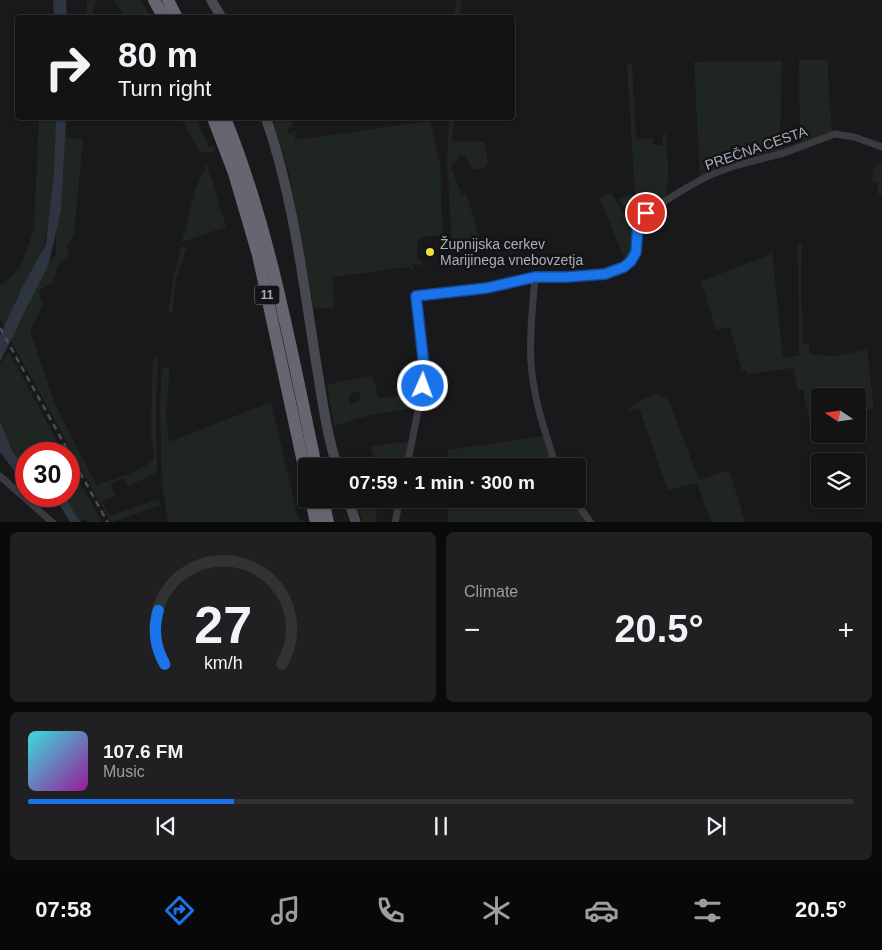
<!DOCTYPE html>
<html lang="en">
<head>
<meta charset="utf-8">
<style>
  :root { --surface:#131314; --page:#202022; --text:#f1f3f6; --muted:#9d9ea0; --line:#323234; --accent:#1a73e8 }
  body { margin:0; font-family:Arial,sans-serif; background:var(--page); color:var(--text); height:100vh; display:flex; flex-direction:column; font-size:19px; white-space:nowrap }
  * { box-sizing:border-box; margin:0 }
  p { font-size:16px; color:var(--muted) }
  .icon { flex:none; width:28px; height:28px; fill:none; stroke:currentColor; stroke-width:2; stroke-linecap:round; stroke-linejoin:round }
  .map { position:relative; height:522px; overflow:hidden }
  .sheet { display:flex; flex-direction:column; gap:10px; padding:10px; background:#0a0a0b; flex:1 }
  .sheet>* { flex:none }
  .banner { position:absolute; left:15px; top:15px; width:500px; height:105px; border-radius:5px; box-shadow:0 1px 4px #0004,0 0 0 1px var(--line); background:#131314; color:var(--text); overflow:hidden }
  .needle { width:32px; rotate:283deg }
  .controls { position:absolute; left:811px; top:388px; display:grid; gap:10px }
  .controls a { display:grid; place-items:center; width:55px; height:55px; border-radius:5px; background:var(--surface); box-shadow:0 1px 4px #0004,0 0 0 1px var(--line); font-size:25px }
  .speed { position:absolute; left:15px; top:442px; display:flex; gap:10px; font-size:25px; font-weight:700; text-align:center }
  .speed>* { display:grid; place-content:center; width:65px; height:65px; border-radius:50%; background:var(--surface); box-shadow:0 1px 4px #0004,0 0 0 1px var(--line); line-height:1 }
  .speed .limit { border:8px solid #d22; background:#fff; color:#111 }
  .pin { position:absolute; display:grid; place-items:center; width:42px; height:42px; color:#fff; margin:-21px; border:2px solid #fff; border-radius:50%; box-shadow:0 1px 5px #0007 }
  .me { position:absolute; width:55px; margin:-28px; rotate:2deg; stroke-linejoin:round; filter:drop-shadow(0 0 4px #0008) }
  .turn { display:flex; align-items:center; gap:18px; height:105px; padding:0 20px; font-size:22px }
  .turn .icon { width:65px; height:65px; stroke-width:2.5 }
  .turn b { display:block; font-size:35px; line-height:42px }
  .big { font-size:38px; font-weight:800; line-height:1.1 }
  .sheet .widget { flex:1; display:flex; flex-direction:column; justify-content:center; gap:8px; min-width:0; padding:0 18px; border-radius:8px; background:var(--page) }
  .sheet .dial { align-items:center; gap:0 }
  .dial svg { height:130px; overflow:visible; fill:none; stroke:var(--line); stroke-width:7; stroke-linecap:round; text-anchor:middle }
  .dial text { fill:var(--text); stroke:none }
  .song { display:flex; align-items:center; gap:15px }
  .cover { width:60px; height:60px; border-radius:8px; background:linear-gradient(135deg,hsl(180 70% 55%),hsl(300 70% 35%)) }
  .played { height:5px; border-radius:2px; background:linear-gradient(90deg,var(--accent) 25%,var(--line) 25%) }
  .keys { display:flex; justify-content:space-around; direction:ltr }
  .heat { display:flex; justify-content:space-between; align-items:center; font-size:28px; direction:ltr }
  .sheet .tiles { flex:1; display:grid; gap:10px; grid-template-columns:1fr 1fr }
  .widget:last-child { grid-column:span 2 }
  .trip { position:absolute; left:298px; top:458px; width:288px; height:50px; border-radius:5px; background:var(--surface); box-shadow:0 1px 4px #0004,0 0 0 1px var(--line); font-weight:800; line-height:50px; text-align:center }
  .menu { display:flex; height:80px; justify-content:space-around; align-items:center; background:#080808; color:var(--muted) }
  .menu .icon { width:35px; height:35px }
  .menu .active { color:var(--accent) }
  .menu b { font-size:22px; color:var(--text) }
  .map>svg:first-child { display:block }
</style>
</head>
<body>
<div class="map">
<svg width="882" height="523" viewBox="0 0 882 523">
  <rect width="100%" height="100%" fill="#19191b"/>
  <g fill="#1f2621" fill-rule="evenodd">
    <polygon points="87,0 96,0 91,17 86,17"/>
    <polygon points="114,0 141,0 151,17 126,17"/>
    <polygon points="456,0 462,0 459,17 454,17"/>
    <polygon points="799,60 828,60 829,96 832,130 837,130 837,132 783,151 753,157 700,178 694,62 782,61 780,141 780,144 785,147 800,142"/>
    <polygon points="632,64 636,139 653,138 653,145 662,145 663,134 666,134 669,182 666,183 667,197 640,213 635,219 617,199 635,194 627,65"/>
    <path d="M39 118H62V123L68 139H83L74 233 67 247 69 256 58 265 53 282 38 291 43 305 30 331 54 402 96 485C111 480 144 471 154 458L151 436 152 386 153 360 158 354 156 408 157 472 128 486 124 478 111 483 115 496 102 501 110 516 159 499 161 505 113 522H111L10 339 28 308 39 275 56 256V217H50L39 265 33 274 26 280 23 289 17 296 13 314 5 328 0 319V286L19 269 31 238 34 226Z"/>
    <polygon points="181,118 197,118 203,136 208,142 207,143 208,146 213,147 215,151 205,153 199,151"/>
    <polygon points="272,118 290,118 293,125 287,129 289,134 295,131 295,140 430,121 440,165 442,223 445,247 443,248 442,236 425,236 424,238 418,239 417,259 422,261 422,265 411,264 416,273 408,267 333,277 334,307 314,309 290,177"/>
    <polygon points="449,118 454,118 452,139 453,141 484,142 488,163 483,168 473,170 464,156 461,155 451,167 462,195 466,193 482,246 477,247 478,250 452,247 447,161"/>
    <polygon points="882,161 882,195 878,194 878,183 872,182 873,169"/>
    <polygon points="207,164 226,227 182,242 195,190"/>
    <path d="M611 193 623 212 633 223C633 235 636 253 626 262L599 197Z"/>
    <polygon points="802,244 801,291 803,344 809,344 810,354 833,356 867,350 874,409 858,410 858,396 820,396 820,419 810,422 803,390 798,390 793,368 747,374 746,370 742,370 730,327 716,330 701,281 767,256 772,251 783,358 799,355 798,245"/>
    <polygon points="181,247 187,248 176,279 173,309 172,312 168,313 174,276"/>
    <polygon points="9,352 64,454 26,454 26,471 17,461 0,428 0,365"/>
    <polygon points="170,366 166,411 169,442 271,402 298,518 304,522 168,522 162,485 160,405 162,369"/>
    <path d="M372 375 379 398 419 394 416 407 370 415 334 426 327 385ZM357 391 359 392 361 399 354 403H351L348 397 352 393Z"/>
    <polygon points="656,393 662,397 667,396 699,480 729,470 745,522 711,522 698,485 695,483 668,490 639,408 628,411 631,406"/>
    <polygon points="543,436 553,466 448,466 448,450"/>
    <polygon points="408,442 403,466 364,466 375,464 371,446"/>
    <polygon points="69,463 102,522 87,522 85,519 79,522 61,496 69,496"/>
    <path d="M353 499H396L394 508 390 504 382 503C376 509 374 515 378 523L363 522Z"/>
    <polygon points="448,499 571,499 588,523 448,523"/>
  </g>
  <g fill="#2e3440">
    <polygon points="53,0 66,0 67,17 54,17"/>
    <polygon points="56,118 66,118 61,210 49,263 0,362 0,335 23,286 46,244 54,173"/>
    <polygon points="0,421 13,453 26,467 26,483 21,480 0,452"/>
    <polygon points="49,496 64,496 80,522 70,522 57,501"/>
  </g>
  <g fill="none" stroke-linecap="round" stroke-linejoin="round">
    <g stroke="#3a3a40" stroke-width="7">
      <path d="M535 277C533 305 529 334 531 362 533 398 545 432 556 466"/>
      <polyline points="407,466 425,375 416,296 487,288 535,277 567,277 605,274 624,267 631,261 636,252 638,223 646,213 686,188 710,175 734,166 784,153 835,134 854,137 882,147"/>
      <polyline points="0,476 53,523"/>
      <polyline points="574,499 591,523"/>
      <polyline points="395,523 400,499"/>
    </g>
    <g stroke="#484850" stroke-width="10">
      <polyline points="211,0 222,18"/>
      <path d="M266 118C293 196 303 280 316 362 322 397 326 432 337 466"/>
      <polyline points="348,499 356,523"/>
    </g>
    <g stroke="#666671" stroke-width="12">
      <polyline points="154,0 164,18"/>
      <polyline points="168,0 177,18"/>
      <polyline points="213,118 234,173 258,255 306,476"/>
      <path d="M225 118C270 229 291 349 316 466"/>
      <polyline points="311,499 316,523"/>
      <polyline points="323,499 328,523"/>
    </g>
    <polyline stroke="#4d4d55" stroke-width="2.5" stroke-dasharray="6 5" stroke-linecap="butt" points="0,328 108,523"/>
  </g>
  <g fill="none" stroke-linecap="round" stroke-linejoin="round">
    <g stroke="#114b97" stroke-width="12">
      <polyline id="route" points="423,386 425,375 416,296 487,288 535,277 567,277 605,274 624,267 631,261 636,252 638,223 646,213"/>
    </g>
    <use href="#route" stroke="#1a73e8" stroke-width="9"/>
  </g>
  <circle fill="#f5de37" stroke="#141416" stroke-width="2" cx="430" cy="252" r="5"/>
  <g text-anchor="middle" stroke-width="5" stroke-linejoin="round" paint-order="stroke">
    <rect fill="#141416" stroke="#7e7f8a" stroke-width="1" x="254.5" y="285.5" width="25" height="19" rx="4"/>
    <g font-size="12" font-weight="bold" fill="#abadbb">
      <text x="267" y="299">11</text>
    </g>
    <g font-size="14" fill="#abadbb" stroke="#141416">
      <text transform="translate(756 148) rotate(-19)" y="5">PREČNA CESTA</text>
    </g>
    <g font-size="14" fill="#abadbb" stroke="#141416" text-anchor="start">
      <text x="440" y="249">Župnijska cerkev<tspan x="440" dy="16">Marijinega vnebovzetja</tspan></text>
    </g>
  </g>
</svg>
<div class="controls">
<a><svg class="needle" viewBox="-14 -14 28 28"><path d="M0-13l5 13h-10z" fill="#e53935"/><path d="M0 13l5-13h-10z" fill="#9d9ea0"/></svg></a>
<a><svg class="icon" aria-label="layers" viewBox="0 0 24 24"><path d="M12 4l9 5-9 5-9-5zM3 14l9 5 9-5"/></svg></a>
</div>
<div class="speed"><div class="limit">30</div></div>
<div class="pin" style="left:646px;top:213px;background:#d93025"><svg class="icon" aria-label="arrive" viewBox="0 0 24 24"><path d="M6 21V4h12l-3 4 3 4H6"/></svg></div>
<svg class="me" style="left:423px;top:386px" viewBox="-20 -20 40 40"><circle r="17" fill="#1a73e8" stroke="#fff" stroke-width="3"/><path d="M0-11L8 9 0 5-8 9z" fill="#fff"/></svg>
<div class="trip">07:59 · 1 min · 300 m</div>
<div class="banner">
<div class="turn"><svg class="icon" aria-label="right" viewBox="0 0 24 24"><path d="M7 20v-9h11M14 6l5 5-5 5"/></svg><div><b>80 m</b>Turn right</div></div>
</div>
</div>
<section class="sheet">
<div class="tiles">
<div class="widget dial"><svg viewBox="0 0 100 80">
<path d="M14 69A42 42 0 1 1 86 69"/>
<path d="M14 69A42 42 0 0 1 10 36" stroke="#1a73e8"/>
<text x="50" y="56" font-size="32" font-weight="700">27</text>
<text x="50" y="72" font-size="11">km/h</text>
</svg></div>
<div class="widget"><p>Climate</p>
<div class="heat"><a>−</a><b class="big">20.5°</b><a>+</a></div>
</div>
<div class="widget">
<div class="song"><i class="cover"></i><div><b>107.6 FM</b><p>Music</p></div></div>
<div class="played"></div>
<div class="keys"><svg class="icon" aria-label="previous" viewBox="0 0 24 24"><path d="M18 5L8 12l10 7zM5 5v14"/></svg><svg class="icon" aria-label="pause" viewBox="0 0 24 24"><path d="M8 5v14M16 5v14"/></svg><svg class="icon" aria-label="next" viewBox="0 0 24 24"><path d="M6 5l10 7-10 7zM19 5v14"/></svg></div>
</div>
</div>
</section>
<nav class="menu">
<b>07:58</b>
<svg class="icon active" aria-label="directions" viewBox="0 0 24 24"><path d="M12 3l9 9-9 9-9-9zM9 14v-3h6M13 9l2 2-2 2"/></svg>
<svg class="icon" aria-label="music" viewBox="0 0 24 24"><path d="M9 18V5l10-2v13"/><circle cx="6" cy="18" r="3"/><circle cx="16" cy="16" r="3"/></svg>
<svg class="icon" aria-label="phone" viewBox="0 0 24 24"><path d="M5 4h4l2 5-3 2q2 4 5 5l2-3 5 2v4C11 20 4 13 5 4z"/></svg>
<svg class="icon" aria-label="climate" viewBox="0 0 24 24"><path d="M12 3v18M4 7l16 10M4 17L20 7"/></svg>
<svg class="icon" aria-label="car" viewBox="0 0 24 24"><path d="M5 17H2v-5l4-1 3-4h7l3 4 3 1v5h-3M9 17h6M6 11h13"/><circle cx="7" cy="17" r="2"/><circle cx="17" cy="17" r="2"/></svg>
<svg class="icon" aria-label="filters" viewBox="0 0 24 24"><path d="M4 7h16M4 17h16"/><circle cx="9" cy="7" r="2"/><circle cx="15" cy="17" r="2"/></svg>
<b>20.5°</b>
</nav>
</body>
</html>
